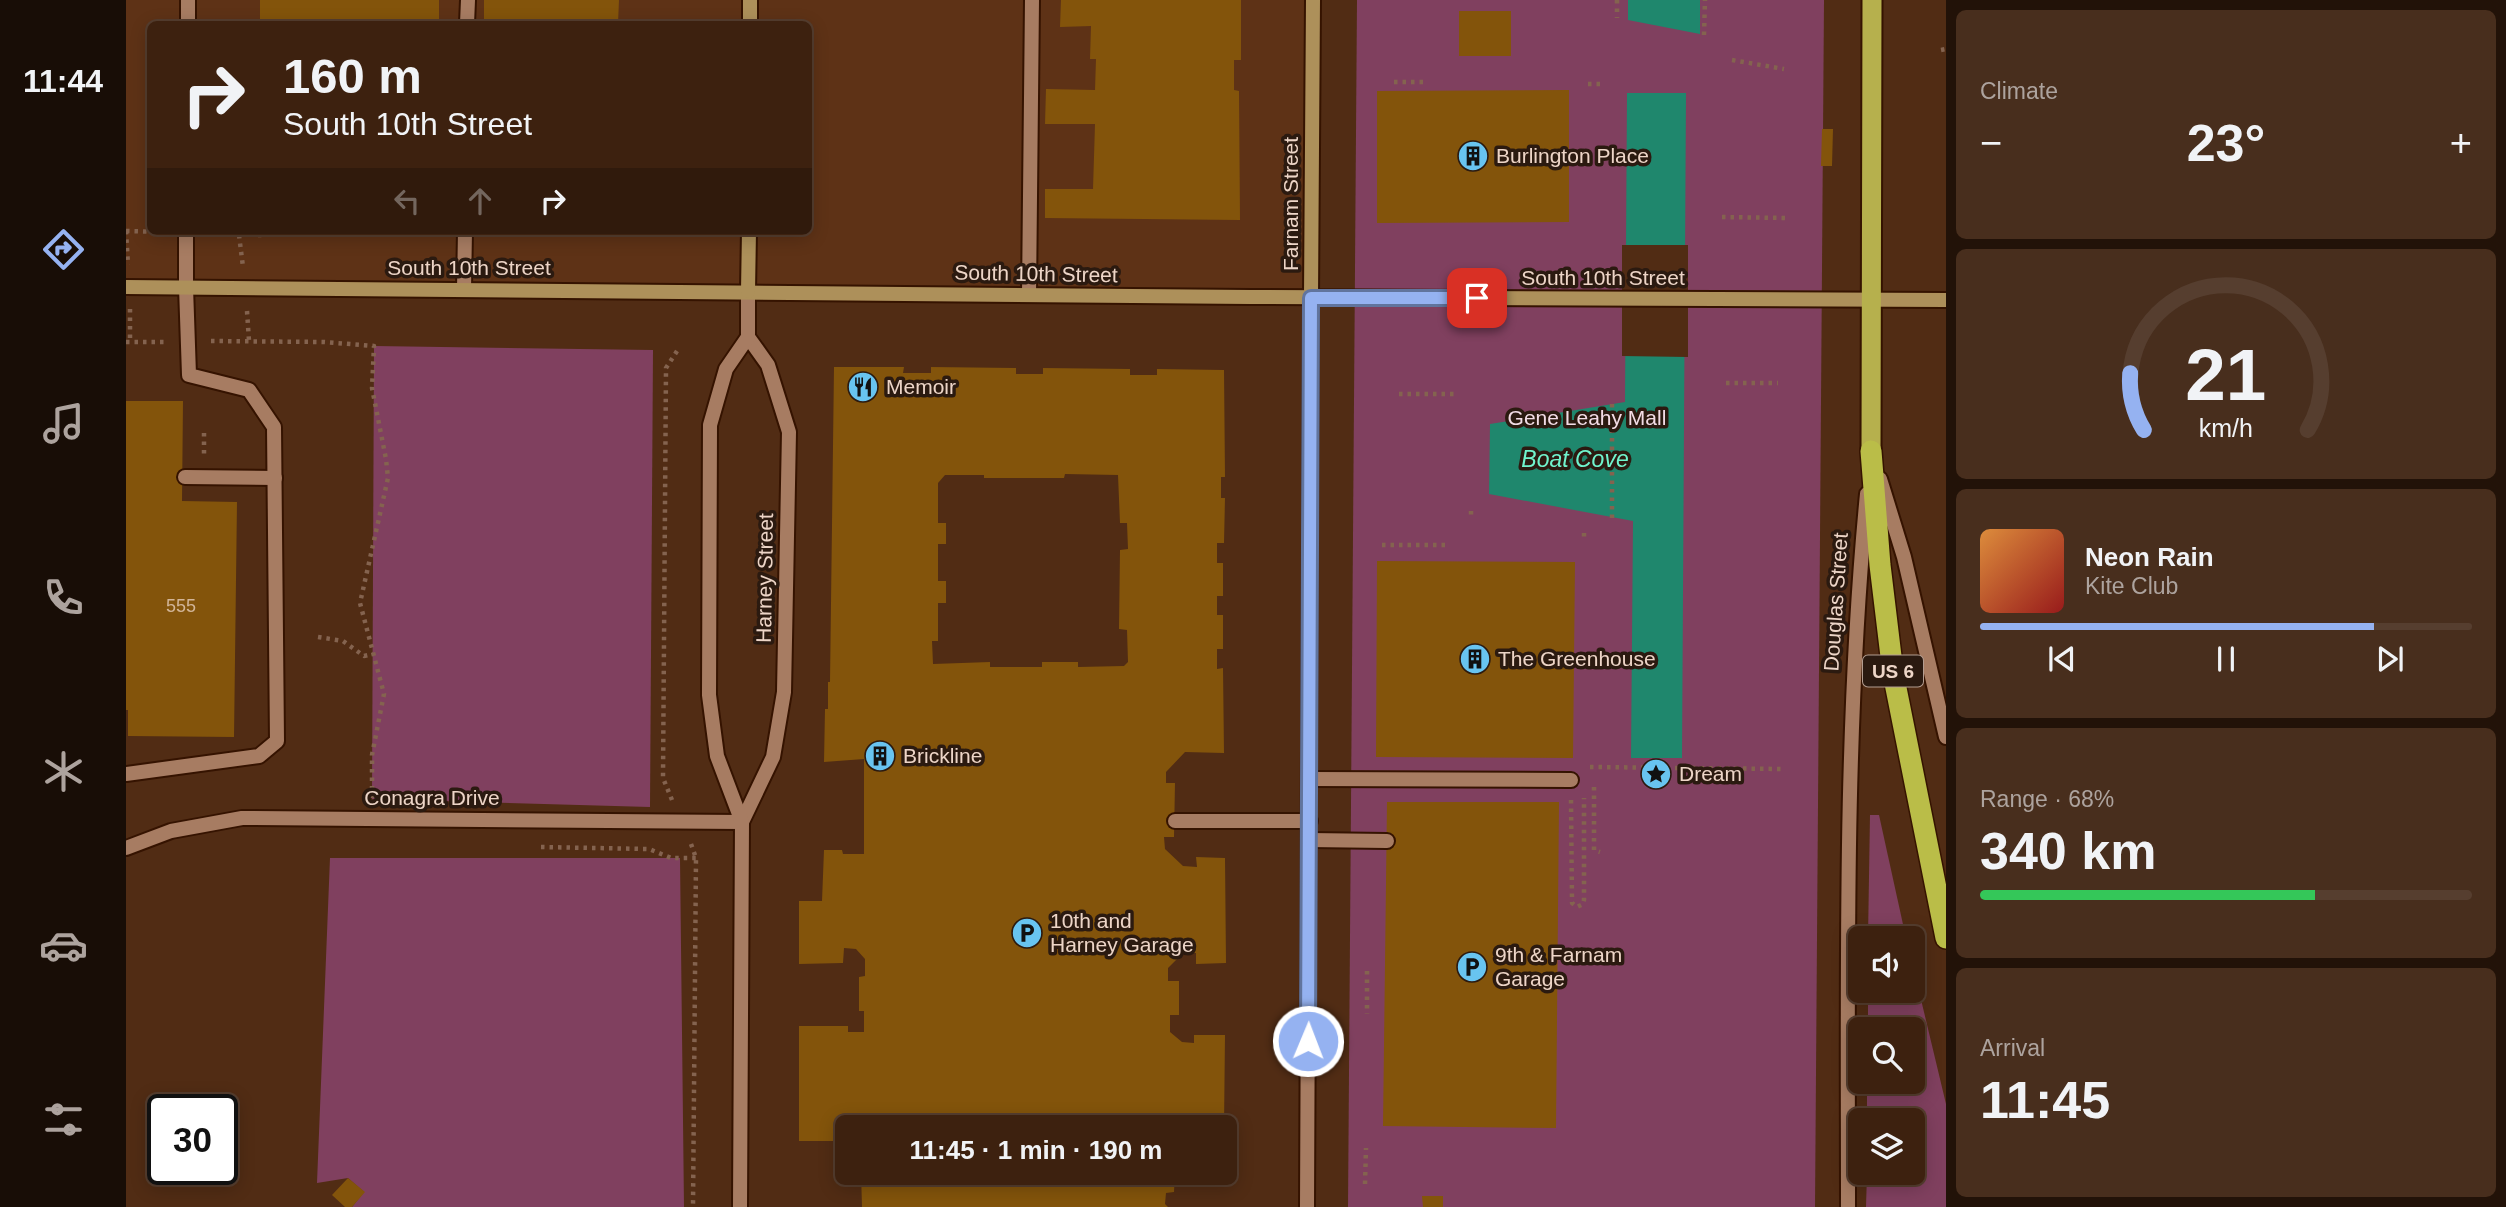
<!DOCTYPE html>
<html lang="en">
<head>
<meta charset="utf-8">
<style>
  :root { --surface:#3d210f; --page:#482e1d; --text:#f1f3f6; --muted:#ada39e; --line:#563e2f; --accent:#95b2f1 }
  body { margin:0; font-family:Helvetica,sans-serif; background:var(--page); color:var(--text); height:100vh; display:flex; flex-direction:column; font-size:26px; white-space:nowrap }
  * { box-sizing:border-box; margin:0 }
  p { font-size:23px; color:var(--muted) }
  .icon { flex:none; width:38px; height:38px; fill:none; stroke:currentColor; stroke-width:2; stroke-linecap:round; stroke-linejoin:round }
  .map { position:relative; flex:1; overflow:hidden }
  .drawer { display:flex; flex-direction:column; gap:10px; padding:10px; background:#221208; width:560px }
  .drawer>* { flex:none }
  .hud { position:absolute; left:21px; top:21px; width:665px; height:214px; border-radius:10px; box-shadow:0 4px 18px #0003,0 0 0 2px var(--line); background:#3d210f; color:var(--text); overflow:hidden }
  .tools { position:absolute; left:1722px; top:926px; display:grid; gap:14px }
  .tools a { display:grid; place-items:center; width:77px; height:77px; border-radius:10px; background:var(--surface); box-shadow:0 4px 18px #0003,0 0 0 2px var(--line); font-size:35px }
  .speed { position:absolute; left:21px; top:1094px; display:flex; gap:14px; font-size:35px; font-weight:700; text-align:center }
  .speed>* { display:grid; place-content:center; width:91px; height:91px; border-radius:50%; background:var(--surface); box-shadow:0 4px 18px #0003,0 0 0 2px var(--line); line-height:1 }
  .speed .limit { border:4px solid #111; border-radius:10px; background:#fff; color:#111 }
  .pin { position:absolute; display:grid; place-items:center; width:60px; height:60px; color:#fff; margin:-30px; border-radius:14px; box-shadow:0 4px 10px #0006 }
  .me { position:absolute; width:77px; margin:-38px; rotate:1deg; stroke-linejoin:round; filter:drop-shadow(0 0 5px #0008) }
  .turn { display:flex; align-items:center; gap:24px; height:147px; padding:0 21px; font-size:32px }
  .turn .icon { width:91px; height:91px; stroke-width:2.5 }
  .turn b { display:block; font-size:49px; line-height:60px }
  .lanes { display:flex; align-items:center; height:66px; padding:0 21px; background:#0003; justify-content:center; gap:35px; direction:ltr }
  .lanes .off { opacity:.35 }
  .big { font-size:52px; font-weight:800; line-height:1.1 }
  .drawer .tile { flex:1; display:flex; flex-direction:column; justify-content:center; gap:10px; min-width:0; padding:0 24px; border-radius:10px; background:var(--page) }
  .drawer .dial { align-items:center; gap:0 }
  .dial svg { height:182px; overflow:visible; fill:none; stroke:var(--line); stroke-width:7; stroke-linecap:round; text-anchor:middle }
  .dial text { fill:var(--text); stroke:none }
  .song { display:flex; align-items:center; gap:21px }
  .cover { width:84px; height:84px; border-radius:10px; background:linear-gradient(135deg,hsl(30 70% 55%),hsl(0 70% 35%)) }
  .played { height:7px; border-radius:4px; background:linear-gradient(90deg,var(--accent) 80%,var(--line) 80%) }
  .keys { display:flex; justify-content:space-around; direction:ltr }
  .heat { display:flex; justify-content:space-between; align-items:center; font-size:38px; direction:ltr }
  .charge { height:10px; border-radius:5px; background:linear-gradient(90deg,#34c759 68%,var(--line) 0) }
  .trip { position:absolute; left:709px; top:1115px; width:402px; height:70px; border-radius:10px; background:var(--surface); box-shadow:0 4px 18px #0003,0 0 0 2px var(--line); font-weight:800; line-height:70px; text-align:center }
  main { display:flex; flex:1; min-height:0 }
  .dock { display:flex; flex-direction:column; width:126px; justify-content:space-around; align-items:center; background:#180d06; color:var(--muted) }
  .dock .icon { width:49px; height:49px }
  .dock .current { color:var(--accent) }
  .dock b { font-size:32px; color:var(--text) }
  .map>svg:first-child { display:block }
</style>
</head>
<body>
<main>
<nav class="dock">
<b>11:44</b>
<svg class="icon current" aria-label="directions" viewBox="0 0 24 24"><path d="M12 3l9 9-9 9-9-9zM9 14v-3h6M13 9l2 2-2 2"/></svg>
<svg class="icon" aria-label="music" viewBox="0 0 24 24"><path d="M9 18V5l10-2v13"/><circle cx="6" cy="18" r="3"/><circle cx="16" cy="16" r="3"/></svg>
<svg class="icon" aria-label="phone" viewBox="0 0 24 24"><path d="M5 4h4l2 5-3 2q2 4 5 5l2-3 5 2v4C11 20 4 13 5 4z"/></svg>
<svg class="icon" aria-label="climate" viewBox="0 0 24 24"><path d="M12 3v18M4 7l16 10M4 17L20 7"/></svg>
<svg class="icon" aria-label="car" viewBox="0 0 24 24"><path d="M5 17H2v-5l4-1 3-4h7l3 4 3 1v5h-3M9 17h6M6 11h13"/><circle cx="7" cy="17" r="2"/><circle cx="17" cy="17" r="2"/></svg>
<svg class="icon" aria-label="filters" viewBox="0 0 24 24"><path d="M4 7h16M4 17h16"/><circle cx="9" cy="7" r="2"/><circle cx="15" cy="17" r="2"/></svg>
</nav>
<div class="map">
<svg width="1820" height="1207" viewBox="0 0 1820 1207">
  <rect width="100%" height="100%" fill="#512c14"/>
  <path fill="#5e3216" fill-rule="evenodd" d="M0 0H1187L1185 297 0 287ZM24 24H682V231H24Z"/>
  <g fill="#80405f">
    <polygon points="1231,0 1698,0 1689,1207 1222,1207"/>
    <polygon points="248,346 527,350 524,807 246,799"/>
    <polygon points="1744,815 1753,815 1780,938 1742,938"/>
    <polygon points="204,858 554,858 558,1207 226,1207 238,1192 222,1178 191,1183"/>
    <polygon points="1787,966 1820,1104 1820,1207 1740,1207 1741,1173 1787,1172 1787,1120 1741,1120 1741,1082 1787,1082 1787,1029 1742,1029 1742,991 1787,990"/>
  </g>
  <g fill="#1f876d">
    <polygon points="1502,0 1574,0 1574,34 1502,20"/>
    <polygon points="1501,93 1560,93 1556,758 1505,758 1507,521 1363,494 1364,424 1499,402"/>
  </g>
  <polygon fill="#512c14" points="1496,245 1562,245 1562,357 1496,356"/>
  <g fill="#83540b" fill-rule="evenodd">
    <polygon points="134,0 313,0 313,21 235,21 235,24 134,24"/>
    <polygon points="358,0 493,0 492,24 358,24"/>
    <polygon points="935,0 1115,0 1115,60 1108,60 1108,90 1113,91 1114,220 919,218 919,189 967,189 969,124 919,124 920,89 969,90 970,59 964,59 965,26 934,27"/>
    <rect x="1333" y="11" width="52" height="45"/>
    <polygon points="1443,90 1443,222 1251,223 1251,91"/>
    <polygon points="1696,129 1707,129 1706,166 1695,166"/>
    <path d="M708 367H778L777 373H805V367L890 368V374H917V368L1004 369V375H1031V369L1098 370 1099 477H1095V498H1099L1098 543H1091V563H1097V596H1091V615H1097V649H1091V669L1097 668 1098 753 1059 752 1040 772V783H1049L1048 837H1038L1039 849 1057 866 1071 867 1070 857 1099 858 1100 963 1070 964V953H1057L1042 968V981H1053V1015H1044V1032L1056 1042 1068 1043V1035H1099L1098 1127H721L718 1141H673V1026H722V1032H738V1011H733V977L739 976V959L730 949 718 948 717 963 673 964V901H696L698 850H716L717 854H738V759L698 762 699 709H702V682H704ZM939 474 992 475 994 523H1001L1002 549 994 550 993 629 1001 630 1002 662 998 666 952 667V662H916V667H864V662L807 664 806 641H812V603H820V581H812V544H820V523H812V483L819 475H858V478H938Z"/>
    <polygon points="0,401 57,401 56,501 111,502 108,737 2,736 2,710 0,710"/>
    <polygon points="1251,561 1449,562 1447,758 1250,757"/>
    <polygon points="1261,802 1433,802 1430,1128 1257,1126"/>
    <polygon points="735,1172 1049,1172 1048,1192 1040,1193 1039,1204 1042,1207 736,1207"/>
    <polygon points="222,1178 239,1192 226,1207 219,1207 206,1195"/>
    <polygon points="1296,1196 1317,1196 1317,1207 1297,1207"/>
  </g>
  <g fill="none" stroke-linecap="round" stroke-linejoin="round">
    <g stroke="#351300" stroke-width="18">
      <g id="service">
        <polyline points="341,24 342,0"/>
        <polyline points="338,289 339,231"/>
        <polyline points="903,295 906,0"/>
        <polyline points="59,477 149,478"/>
        <polyline points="0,774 133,756 151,741 148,427 123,390 63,375 60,287"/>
        <polyline points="1184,779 1445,780"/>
        <polyline points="1049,821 1184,821"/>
        <polyline points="1183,840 1261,841"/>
      </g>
    </g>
    <g stroke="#351300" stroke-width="18">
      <g id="minor">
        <polyline points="62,24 62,0"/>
        <polyline points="60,287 60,231"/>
        <polyline points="616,822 647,757 658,692 663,432 642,365 622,337"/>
        <polyline points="0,848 45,831 116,818 616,822"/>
        <polyline points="614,1207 616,822 591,756 583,695 584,425 600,369 622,337 622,291"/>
        <polyline points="1181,1207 1185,297"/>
      </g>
    </g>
    <g stroke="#351300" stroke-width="18">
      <g id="tertiary">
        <polyline points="1754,479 1778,557 1820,737"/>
        <path d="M1722 1207C1722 969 1718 731 1741 494"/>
      </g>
    </g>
    <g stroke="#351300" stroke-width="18">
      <g id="secondary">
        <polyline points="624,24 624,0"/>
        <polyline points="0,287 1124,297 1820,300"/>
        <polyline points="622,291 623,231"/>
        <polyline points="1185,297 1187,0"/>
      </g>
    </g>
    <g stroke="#351300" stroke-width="23">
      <polyline id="trunk" points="1745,451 1746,0"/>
    </g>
    <g stroke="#351300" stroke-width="24">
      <polyline id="motorway" points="1745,451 1754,565 1767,673 1820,938"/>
    </g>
    <g stroke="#84634f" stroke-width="4.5" stroke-dasharray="3.5 5" stroke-linecap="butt">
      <polyline points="1491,0 1491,18"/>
      <polyline points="1578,35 1579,0"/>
      <polyline points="1815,50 1820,49"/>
      <polyline points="1606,60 1658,69"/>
      <polyline points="1268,82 1298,82"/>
      <polyline points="1462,84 1478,84"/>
      <polyline points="1462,158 1478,158"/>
      <polyline points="1596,217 1659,218"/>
      <polyline points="0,231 38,232"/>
      <polyline points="0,231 2,265"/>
      <polyline points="81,234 137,235 230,231"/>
      <polyline points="113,235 117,267"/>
      <polyline points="4,309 4,342"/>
      <polyline points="121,311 123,341"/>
      <polyline points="85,341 198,342 248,346 246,388 260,459 262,478 234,603 258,694 246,755 246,798"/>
      <polyline points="0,342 41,342"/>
      <polyline points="1600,383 1652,383"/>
      <polyline points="1273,394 1329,394"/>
      <polyline points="78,433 78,457"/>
      <polyline points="1345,511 1345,516"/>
      <polyline points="1486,518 1486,404"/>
      <polyline points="1458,533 1458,537"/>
      <polyline points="1256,545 1324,545"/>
      <polyline points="192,637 217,641 238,656 247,654"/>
      <polyline points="1465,660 1475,660"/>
      <polyline points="1464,767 1657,769"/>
      <polyline points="1468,787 1468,850 1474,852"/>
      <polyline points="546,800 537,778 540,368 553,348"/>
      <polyline points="1445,800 1446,903 1451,907 1457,904 1458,900 1458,798"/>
      <polyline points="565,844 570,858 567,1207"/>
      <polyline points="415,847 523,849 545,858 570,858"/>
      <polyline points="1241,971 1241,1014"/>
      <polyline points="1239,1184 1240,1148"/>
    </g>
    <use href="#service" stroke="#a77c62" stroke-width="14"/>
    <use href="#minor" stroke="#a77c62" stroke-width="14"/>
    <use href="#tertiary" stroke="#a77c62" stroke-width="14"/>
    <use href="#secondary" stroke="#ad905a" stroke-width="14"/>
    <use href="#trunk" stroke="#b6b04d" stroke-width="19"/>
    <use href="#motorway" stroke="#babd48" stroke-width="21"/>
  </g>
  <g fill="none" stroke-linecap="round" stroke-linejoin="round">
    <g stroke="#61749d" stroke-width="18">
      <polyline id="route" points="1182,1041 1185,298 1351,298"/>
    </g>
    <use href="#route" stroke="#95b2f1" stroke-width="12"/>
  </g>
  <defs>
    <g id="building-disc" transform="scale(1.575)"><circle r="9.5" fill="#68c4f0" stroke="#2b1a10"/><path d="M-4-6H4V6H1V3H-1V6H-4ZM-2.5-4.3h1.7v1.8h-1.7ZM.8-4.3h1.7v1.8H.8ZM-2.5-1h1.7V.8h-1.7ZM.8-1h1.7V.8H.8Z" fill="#111"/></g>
    <g id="restaurant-disc" transform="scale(1.575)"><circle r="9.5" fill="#68c4f0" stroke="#2b1a10"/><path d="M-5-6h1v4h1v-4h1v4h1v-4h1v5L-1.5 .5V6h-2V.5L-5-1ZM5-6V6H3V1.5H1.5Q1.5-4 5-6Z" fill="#111"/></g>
    <g id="sight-disc" transform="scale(1.575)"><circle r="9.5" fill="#68c4f0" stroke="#2b1a10"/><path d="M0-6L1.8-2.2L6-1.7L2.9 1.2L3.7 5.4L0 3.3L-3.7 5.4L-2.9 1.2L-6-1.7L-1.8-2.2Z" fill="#111"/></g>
    <g id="parking-disc" transform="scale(1.575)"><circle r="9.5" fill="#68c4f0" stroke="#2b1a10"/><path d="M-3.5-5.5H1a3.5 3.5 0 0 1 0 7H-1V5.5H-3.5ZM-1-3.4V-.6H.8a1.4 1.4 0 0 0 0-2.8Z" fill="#111"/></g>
  </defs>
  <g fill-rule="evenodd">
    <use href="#building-disc" x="1347" y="156"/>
    <use href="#restaurant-disc" x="737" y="387"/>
    <use href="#building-disc" x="1349" y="659"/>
    <use href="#building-disc" x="754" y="756"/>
    <use href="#sight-disc" x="1530" y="774"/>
    <use href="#parking-disc" x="901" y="933"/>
    <use href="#parking-disc" x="1346" y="967"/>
  </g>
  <g text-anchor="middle" stroke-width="7" stroke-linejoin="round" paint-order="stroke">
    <g font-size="18" fill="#d2b598">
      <text x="55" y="612">555</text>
    </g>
    <rect fill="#2b1a10" stroke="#b39d90" stroke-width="2" x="1737" y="655.5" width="60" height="31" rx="5"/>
    <g font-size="19" font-weight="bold" fill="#edd5c7">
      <text x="1767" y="678">US 6</text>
    </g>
    <g font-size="21" fill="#edd5c7" stroke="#2b1a10" text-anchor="start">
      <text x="1370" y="163">Burlington Place</text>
      <text x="760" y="394">Memoir</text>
      <text x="1372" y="666">The Greenhouse</text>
      <text x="777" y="763">Brickline</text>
      <text x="1553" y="781">Dream</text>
      <text x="924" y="928">10th and<tspan x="924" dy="24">Harney Garage</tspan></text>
      <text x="1369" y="962">9th &amp; Farnam<tspan x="1369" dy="24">Garage</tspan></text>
    </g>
    <g font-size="21" fill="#edd5c7" stroke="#2b1a10">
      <text transform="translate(1165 204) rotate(-90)" y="7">Farnam Street</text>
      <text x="343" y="275">South 10th Street</text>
      <text transform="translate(910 274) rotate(1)" y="7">South 10th Street</text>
      <text x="1477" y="285">South 10th Street</text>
      <text transform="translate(639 578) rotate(-89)" y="7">Harney Street</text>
      <text transform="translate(1710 602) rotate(-86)" y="7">Douglas Street</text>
      <text x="306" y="805">Conagra Drive</text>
    </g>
    <g font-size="21" fill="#f2dce5" stroke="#2b1a10">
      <text x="1461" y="425">Gene Leahy Mall</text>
    </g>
    <g font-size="23" font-style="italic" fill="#70f4cd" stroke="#2b1a10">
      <text x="1449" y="467">Boat Cove</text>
    </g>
  </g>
</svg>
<div class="tools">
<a><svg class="icon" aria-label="sound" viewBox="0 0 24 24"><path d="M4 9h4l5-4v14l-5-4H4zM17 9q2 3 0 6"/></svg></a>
<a><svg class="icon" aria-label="search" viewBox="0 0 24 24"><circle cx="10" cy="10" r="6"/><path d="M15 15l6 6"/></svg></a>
<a><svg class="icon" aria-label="layers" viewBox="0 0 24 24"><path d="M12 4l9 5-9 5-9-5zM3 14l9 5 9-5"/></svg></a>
</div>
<div class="speed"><div class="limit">30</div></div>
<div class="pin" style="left:1351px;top:298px;background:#d93025"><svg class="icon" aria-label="arrive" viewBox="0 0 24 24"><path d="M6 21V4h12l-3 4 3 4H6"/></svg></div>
<svg class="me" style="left:1182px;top:1041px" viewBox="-20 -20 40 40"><circle r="17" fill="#95b2f1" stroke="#fff" stroke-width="3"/><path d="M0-11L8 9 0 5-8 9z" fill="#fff"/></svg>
<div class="trip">11:45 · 1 min · 190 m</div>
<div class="hud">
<div class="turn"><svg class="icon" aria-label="right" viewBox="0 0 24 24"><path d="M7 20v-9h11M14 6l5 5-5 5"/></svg><div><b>160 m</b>South 10th Street</div></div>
<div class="lanes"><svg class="icon off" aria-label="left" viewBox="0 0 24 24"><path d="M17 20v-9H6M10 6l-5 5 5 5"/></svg><svg class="icon off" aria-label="ahead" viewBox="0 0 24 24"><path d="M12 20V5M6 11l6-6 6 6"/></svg><svg class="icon" aria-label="right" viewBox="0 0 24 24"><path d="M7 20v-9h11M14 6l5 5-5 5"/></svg></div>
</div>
</div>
<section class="drawer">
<div class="tile"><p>Climate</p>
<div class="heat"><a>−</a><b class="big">23°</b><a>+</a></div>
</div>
<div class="tile dial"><svg viewBox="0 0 100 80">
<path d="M14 69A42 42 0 1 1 86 69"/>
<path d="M14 69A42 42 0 0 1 8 44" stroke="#95b2f1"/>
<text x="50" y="56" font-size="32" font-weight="700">21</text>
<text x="50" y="72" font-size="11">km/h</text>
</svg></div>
<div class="tile">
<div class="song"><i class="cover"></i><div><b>Neon Rain</b><p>Kite Club</p></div></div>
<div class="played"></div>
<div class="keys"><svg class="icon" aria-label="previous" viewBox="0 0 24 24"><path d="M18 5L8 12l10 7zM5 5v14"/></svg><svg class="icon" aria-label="pause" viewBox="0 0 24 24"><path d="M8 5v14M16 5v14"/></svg><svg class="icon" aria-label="next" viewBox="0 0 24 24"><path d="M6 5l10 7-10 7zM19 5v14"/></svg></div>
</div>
<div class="tile"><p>Range · 68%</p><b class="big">340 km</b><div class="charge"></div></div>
<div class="tile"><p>Arrival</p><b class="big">11:45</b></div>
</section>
</main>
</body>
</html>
